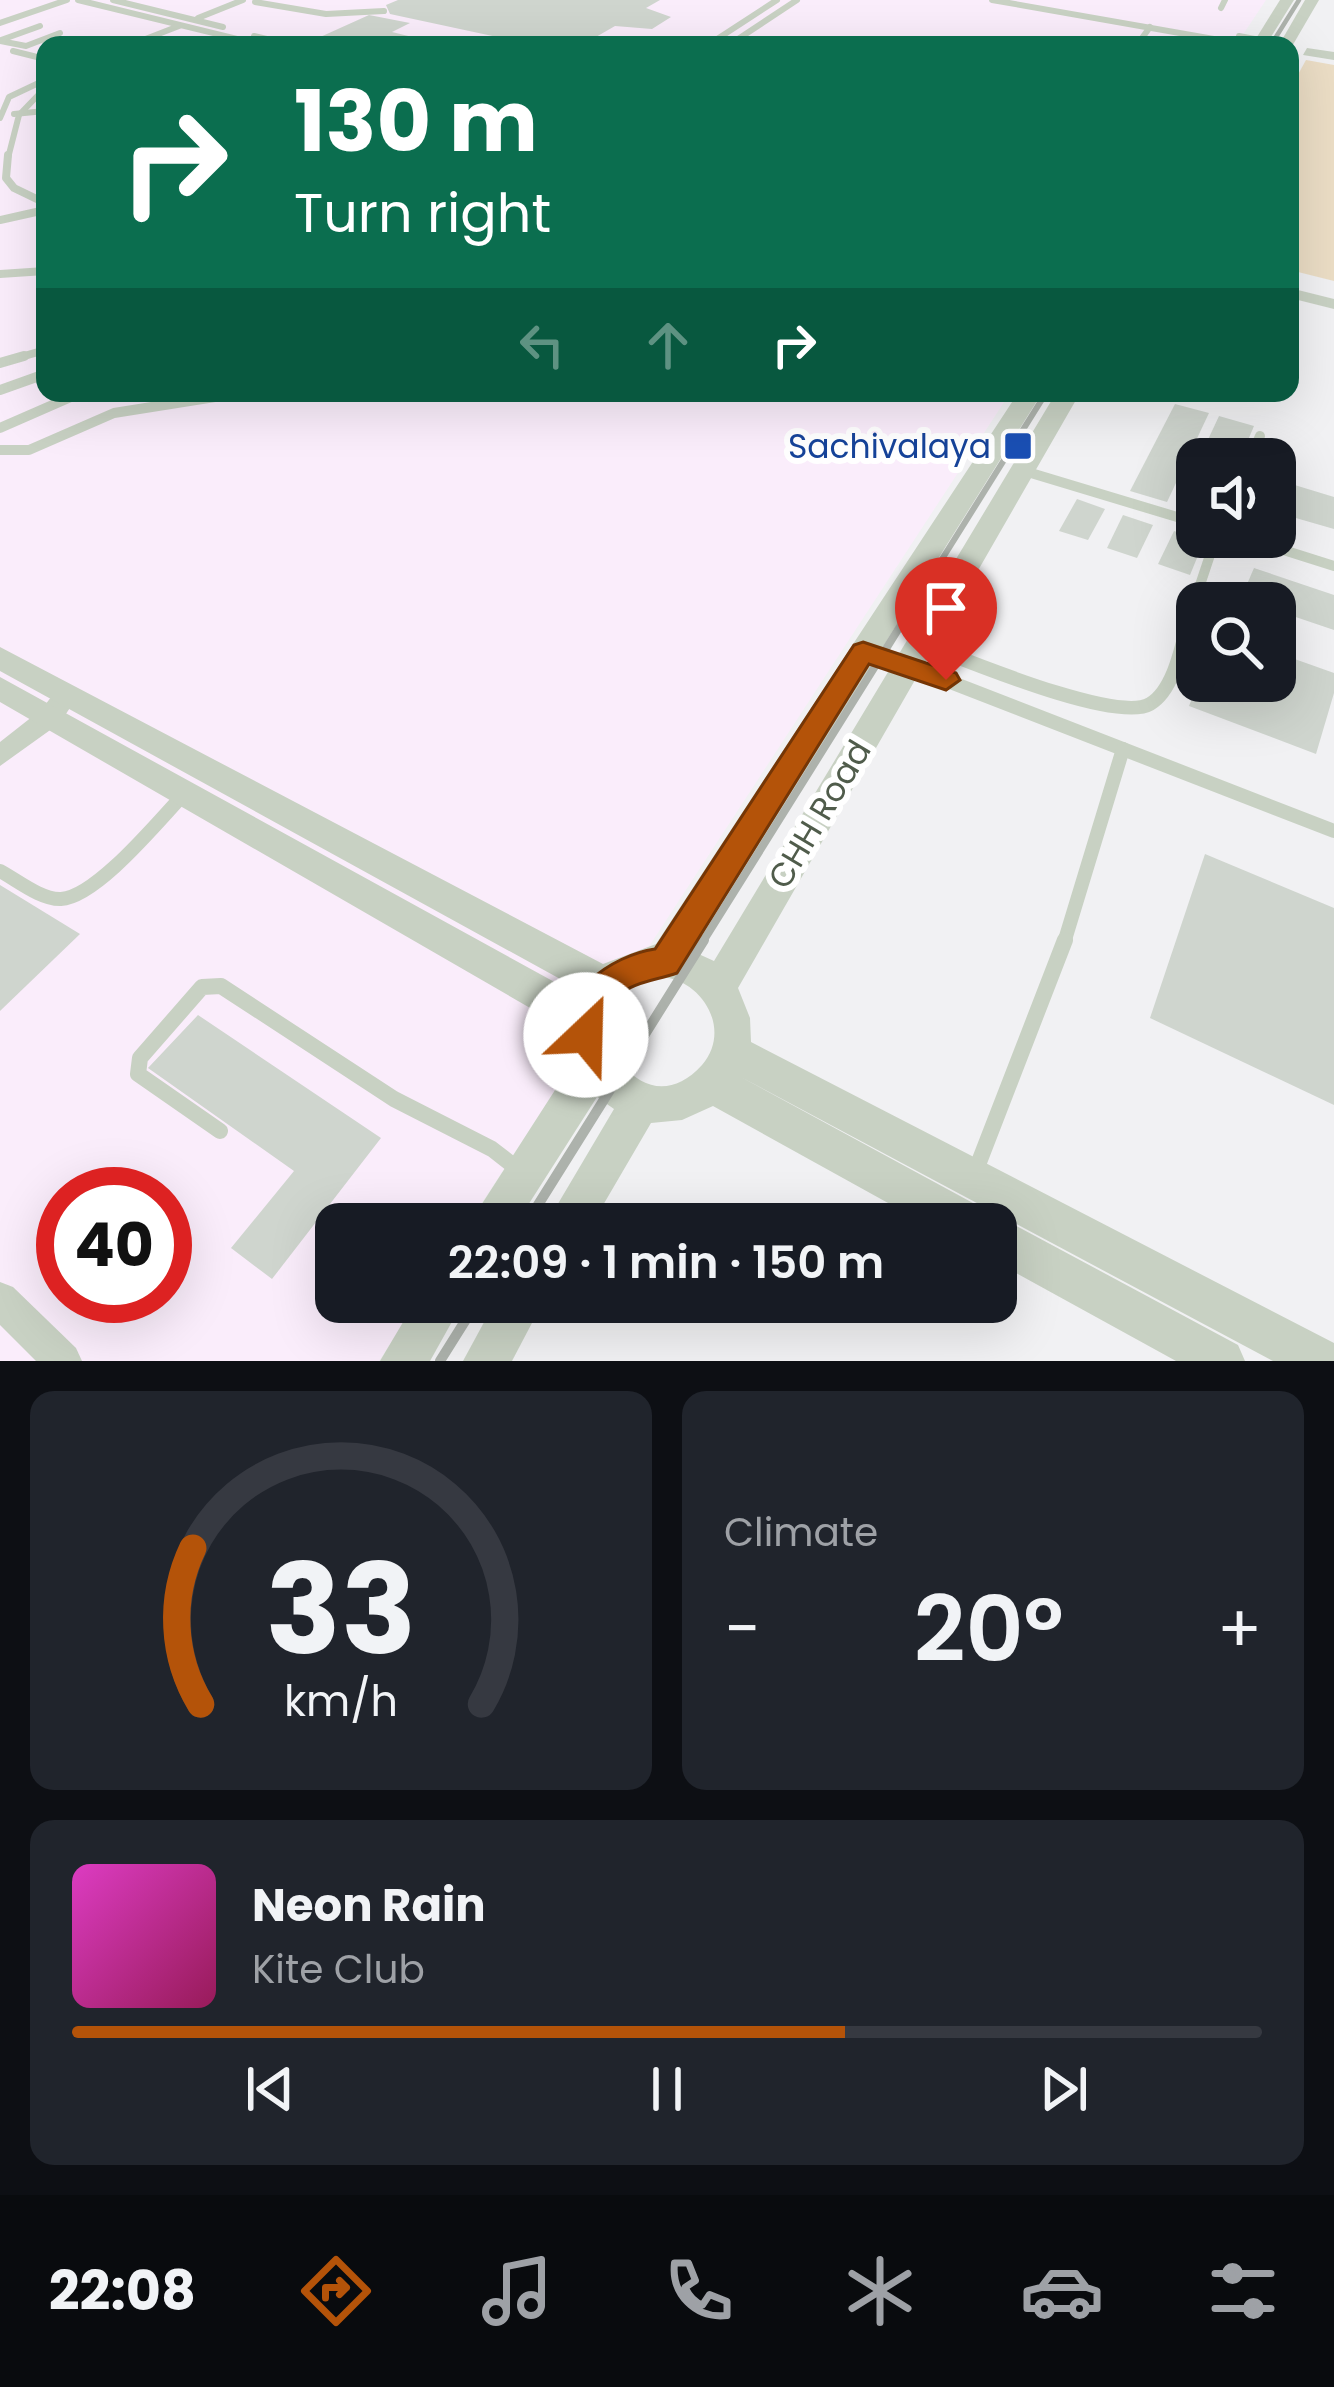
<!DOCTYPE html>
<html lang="en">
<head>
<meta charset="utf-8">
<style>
  :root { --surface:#171b24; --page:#20242c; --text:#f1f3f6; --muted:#9ea1a6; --line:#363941; --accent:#b45309 }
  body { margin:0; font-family:Poppins,sans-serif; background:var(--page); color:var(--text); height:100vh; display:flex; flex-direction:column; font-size:45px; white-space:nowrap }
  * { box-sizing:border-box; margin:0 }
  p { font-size:39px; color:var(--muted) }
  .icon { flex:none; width:66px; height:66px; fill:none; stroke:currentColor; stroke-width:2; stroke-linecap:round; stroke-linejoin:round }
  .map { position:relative; height:1361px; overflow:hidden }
  .sheet { display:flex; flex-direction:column; gap:30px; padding:30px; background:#0d0f14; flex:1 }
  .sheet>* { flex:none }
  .guide { position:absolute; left:36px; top:36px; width:1263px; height:366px; border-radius:24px; box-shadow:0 12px 48px #0002; background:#0b6e4f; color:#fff; overflow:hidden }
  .fabs { position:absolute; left:1176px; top:438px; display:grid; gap:24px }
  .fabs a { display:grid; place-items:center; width:120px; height:120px; border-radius:24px; background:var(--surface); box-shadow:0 12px 48px #0002; font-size:60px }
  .speed { position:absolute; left:36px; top:1167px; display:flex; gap:24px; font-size:60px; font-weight:700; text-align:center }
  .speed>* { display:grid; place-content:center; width:156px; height:156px; border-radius:50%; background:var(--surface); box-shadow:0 12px 48px #0002; line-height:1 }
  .speed .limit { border:18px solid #d22; background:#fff; color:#111 }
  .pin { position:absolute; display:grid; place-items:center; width:102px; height:102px; color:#fff; margin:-123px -51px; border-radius:50% 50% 50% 0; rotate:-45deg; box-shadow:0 0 12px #0007 }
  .pin .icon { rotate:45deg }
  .me { position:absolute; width:132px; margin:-66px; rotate:24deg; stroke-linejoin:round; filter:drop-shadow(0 0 9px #0008) }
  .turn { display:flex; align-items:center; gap:42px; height:252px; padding:0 60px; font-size:54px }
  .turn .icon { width:156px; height:156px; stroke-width:2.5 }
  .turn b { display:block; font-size:84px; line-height:102px }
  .lanes { display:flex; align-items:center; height:114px; padding:0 60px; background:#0003; justify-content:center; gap:60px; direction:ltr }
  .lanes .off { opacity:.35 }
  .big { font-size:90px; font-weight:600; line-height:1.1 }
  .sheet .widget { flex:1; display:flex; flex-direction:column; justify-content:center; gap:18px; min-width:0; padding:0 42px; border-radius:24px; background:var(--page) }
  .sheet .dial { align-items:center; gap:0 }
  .dial svg { height:312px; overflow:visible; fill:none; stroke:var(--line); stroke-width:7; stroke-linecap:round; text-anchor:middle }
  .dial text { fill:var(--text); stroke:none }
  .song { display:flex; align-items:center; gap:36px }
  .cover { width:144px; height:144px; border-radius:18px; background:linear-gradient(135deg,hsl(310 70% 55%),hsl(330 70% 35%)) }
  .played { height:12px; border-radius:6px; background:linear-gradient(90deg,var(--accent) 65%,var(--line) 65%) }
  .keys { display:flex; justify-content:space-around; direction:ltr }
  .heat { display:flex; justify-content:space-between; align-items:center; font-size:66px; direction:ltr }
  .sheet .tiles { flex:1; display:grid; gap:30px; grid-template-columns:1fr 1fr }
  .widget:last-child { grid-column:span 2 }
  .trip { position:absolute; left:315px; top:1203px; width:702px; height:120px; border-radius:24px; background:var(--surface); box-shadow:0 12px 48px #0002; font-weight:600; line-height:120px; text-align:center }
  .tabs { display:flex; height:192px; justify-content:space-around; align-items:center; background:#090b0e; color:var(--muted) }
  .tabs .icon { width:84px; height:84px }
  .tabs .current { color:var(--accent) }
  .tabs b { font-size:54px; color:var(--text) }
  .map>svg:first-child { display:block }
</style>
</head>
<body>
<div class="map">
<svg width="1334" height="1361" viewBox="0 0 1334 1361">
  <rect width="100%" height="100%" fill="#f1f1f3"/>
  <path fill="#faedfb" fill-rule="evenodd" d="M0 0H1266L1236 45H45V393H1010L468 1224H336V1302H417L379 1361H0ZM63 1194H165V1296H63Z"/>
  <polygon fill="#ebddc5" points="1306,60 1334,65 1334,281 1290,270 1290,89"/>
  <g fill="#cfd5ce">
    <polygon points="398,0 660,0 646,8 671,17 652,29 615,26 582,45 535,45 390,14 386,5"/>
    <polygon points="369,15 410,23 392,32 445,45 348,45 318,38"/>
    <polygon points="1175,404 1209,413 1167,502 1130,491"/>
    <polygon points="1219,416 1254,426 1240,459 1199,459"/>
    <polygon points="1197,464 1197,511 1178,505"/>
    <polygon points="1275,479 1334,497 1334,529 1275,512"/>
    <polygon points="1077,499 1105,509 1088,540 1059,531"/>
    <polygon points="1123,515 1153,525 1137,558 1107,548"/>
    <polygon points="1174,531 1204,541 1190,575 1158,564"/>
    <polygon points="1254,568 1334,595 1334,630 1275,610 1275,603 1241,598"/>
    <polygon points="1275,652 1334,673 1334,693 1316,754 1189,706 1199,681 1275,681"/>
    <polygon points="1205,854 1334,908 1334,1105 1150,1018"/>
    <polygon points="0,885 80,934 0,1011"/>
    <polygon points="198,1015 381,1138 272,1279 231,1248 294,1171 148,1068"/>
  </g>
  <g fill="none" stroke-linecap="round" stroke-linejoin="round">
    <g stroke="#c8d1c3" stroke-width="6">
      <polyline points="78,0 262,45"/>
      <polyline points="113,0 223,27"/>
      <polyline points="992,0 1248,45"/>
      <polyline points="255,2 326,14 384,11"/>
      <polyline points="1221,8 1225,0"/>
      <polyline points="198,18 243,0"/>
      <polyline points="0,23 67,0"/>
      <polyline points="254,36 292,45"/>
      <polyline points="1239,36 1287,45"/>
      <polyline points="1,40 40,26"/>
      <polyline points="0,41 26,46 60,33"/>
      <polyline points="130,45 179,26"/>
      <polyline points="708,45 777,0"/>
      <polyline points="729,45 797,0"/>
      <polyline points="1137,45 1150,27"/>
      <polyline points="13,51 45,59"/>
      <polyline points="14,114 45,111"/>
      <polyline points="0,118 9,97 45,80"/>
      <polyline points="8,158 19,115 45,88"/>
    </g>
    <g stroke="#c8d1c3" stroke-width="8">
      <polyline points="8,155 6,178 14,188 45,203"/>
      <polyline points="0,220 45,210"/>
      <polyline points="0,274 45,271"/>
      <polyline points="14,359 45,350"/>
    </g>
    <g stroke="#c8d1c3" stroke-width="10">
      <polyline points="0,363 24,356"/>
      <polyline points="0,390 45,374"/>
      <polyline points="0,428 80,393"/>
      <polyline points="0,450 29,450 114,413 240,393"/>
      <polyline points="1250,459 1260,436"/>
      <polyline points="1021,470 1197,523"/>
      <polyline points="1242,537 1334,566"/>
      <polyline points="1190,615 1216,537"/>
    </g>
    <g stroke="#c8d1c3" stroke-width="14">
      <path d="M921 643C961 658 1116 724 1150 704 1176 689 1183 638 1191 612"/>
      <polyline points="909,666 1334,831"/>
      <path d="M0 871C17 880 41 900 61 899 97 897 160 819 185 793"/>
      <polyline points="1064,943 1123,749"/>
    </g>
    <g stroke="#c8d1c3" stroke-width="16">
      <polyline points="220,1131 138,1074 140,1058 202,987 221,986 394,1099 492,1149 519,1170"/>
      <polyline points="974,1175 1065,940"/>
    </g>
    <g fill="#c8d1c3" fill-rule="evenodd">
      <polygon points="1307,48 1334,52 1334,60 1303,55"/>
      <polygon points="1290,288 1334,299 1334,309 1290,298"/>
      <polygon points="67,685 79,694 60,723 0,766 0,742 42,709 58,688"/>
      <polygon points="0,1282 13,1287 76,1348 82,1361 36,1361 0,1325"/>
    </g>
    <g fill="#c8d1c3" fill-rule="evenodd">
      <polygon points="1280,0 1294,0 1266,45 1252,45"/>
      <polygon points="1305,0 1319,0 1291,48 1279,45"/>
      <path d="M1018 393H1042L692 951 714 961 1056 393H1080L738 988 750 1018 751 1042 1334 1343V1361H1273L739 1076 984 1209 989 1219 996 1216 1011 1223 1238 1345 1245 1361H1176L996 1262V1224H926L713 1106 682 1120 651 1123 592 1224H546L614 1109 597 1097 516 1224H469L575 1059 570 1031 0 702V677L580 996 582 991 0 671V647L603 964 656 944ZM661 977C701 979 733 1029 702 1065 633 1142 555 985 661 977Z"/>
      <polygon points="415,1302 463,1302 430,1361 380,1361"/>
      <polygon points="495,1302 543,1302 512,1361 463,1361"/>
    </g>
    <polyline stroke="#adb2ac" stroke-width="4.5" points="1271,45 1299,0"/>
    <polyline stroke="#adb2ac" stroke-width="6" points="907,615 1046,393"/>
    <polyline stroke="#adb2ac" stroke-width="8" points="702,943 909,612"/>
    <g stroke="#adb2ac" stroke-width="10">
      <polyline points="526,1224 704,940"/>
      <polyline points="440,1361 477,1302"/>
    </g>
  </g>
  <path fill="#b45309" stroke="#753606" stroke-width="3" d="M863 642 956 673 960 680 946 690 869 664 677 973C652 982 623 981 610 1009 604 1020 604 1034 598 1046L586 1051 573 1046C551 995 613 955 655 949L854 645Z"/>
  <rect fill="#1a4fb4" stroke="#fff" stroke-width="4.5" x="1003" y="431" width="30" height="30" rx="6"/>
  <g text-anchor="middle" stroke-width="12" stroke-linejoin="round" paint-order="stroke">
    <g font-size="33" fill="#164399" stroke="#fff" text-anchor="end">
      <text x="991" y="458">Sachivalaya</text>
    </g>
    <g font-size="33" fill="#505c4b" stroke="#fff">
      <text transform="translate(819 814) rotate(-59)" y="12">CHH Road</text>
    </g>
  </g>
</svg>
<div class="fabs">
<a><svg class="icon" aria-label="sound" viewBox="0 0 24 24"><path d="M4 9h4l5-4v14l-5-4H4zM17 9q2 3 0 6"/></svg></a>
<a><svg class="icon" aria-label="search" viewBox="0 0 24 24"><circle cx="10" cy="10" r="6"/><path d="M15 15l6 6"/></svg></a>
</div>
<div class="speed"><div class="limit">40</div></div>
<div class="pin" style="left:946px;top:680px;background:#d93025"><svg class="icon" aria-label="arrive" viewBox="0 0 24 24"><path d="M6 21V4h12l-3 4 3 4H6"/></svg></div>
<svg class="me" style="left:586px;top:1035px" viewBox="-20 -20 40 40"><circle r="19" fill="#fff"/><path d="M0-13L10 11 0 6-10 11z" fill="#b45309"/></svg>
<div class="trip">22:09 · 1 min · 150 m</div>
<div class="guide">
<div class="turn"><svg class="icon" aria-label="right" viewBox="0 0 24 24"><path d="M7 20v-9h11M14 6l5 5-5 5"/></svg><div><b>130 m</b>Turn right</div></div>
<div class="lanes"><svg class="icon off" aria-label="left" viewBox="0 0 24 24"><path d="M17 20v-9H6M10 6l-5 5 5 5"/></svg><svg class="icon off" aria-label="ahead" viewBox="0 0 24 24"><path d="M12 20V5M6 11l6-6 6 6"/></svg><svg class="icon" aria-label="right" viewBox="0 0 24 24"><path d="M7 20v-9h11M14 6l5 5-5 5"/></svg></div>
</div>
</div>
<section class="sheet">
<div class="tiles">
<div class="widget dial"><svg viewBox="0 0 100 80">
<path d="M14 69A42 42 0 1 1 86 69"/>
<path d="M14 69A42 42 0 0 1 12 29" stroke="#b45309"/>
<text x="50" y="56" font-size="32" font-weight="700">33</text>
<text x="50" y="72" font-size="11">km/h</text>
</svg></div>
<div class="widget"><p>Climate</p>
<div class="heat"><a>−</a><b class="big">20°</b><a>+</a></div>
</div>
<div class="widget">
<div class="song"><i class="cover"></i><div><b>Neon Rain</b><p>Kite Club</p></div></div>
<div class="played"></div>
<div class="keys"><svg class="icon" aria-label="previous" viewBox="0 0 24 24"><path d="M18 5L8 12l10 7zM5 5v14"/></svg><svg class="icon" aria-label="pause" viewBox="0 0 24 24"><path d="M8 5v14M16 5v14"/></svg><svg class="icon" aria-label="next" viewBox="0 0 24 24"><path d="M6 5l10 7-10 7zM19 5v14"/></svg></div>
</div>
</div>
</section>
<nav class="tabs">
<b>22:08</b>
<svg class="icon current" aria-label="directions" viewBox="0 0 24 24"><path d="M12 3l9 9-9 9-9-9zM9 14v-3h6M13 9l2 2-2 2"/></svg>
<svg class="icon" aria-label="music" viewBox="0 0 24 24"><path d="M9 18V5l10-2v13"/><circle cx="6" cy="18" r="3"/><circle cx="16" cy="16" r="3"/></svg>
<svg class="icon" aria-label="phone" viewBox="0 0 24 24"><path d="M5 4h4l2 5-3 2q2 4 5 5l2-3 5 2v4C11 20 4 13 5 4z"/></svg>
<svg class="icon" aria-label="climate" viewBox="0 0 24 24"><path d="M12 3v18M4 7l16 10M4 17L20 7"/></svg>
<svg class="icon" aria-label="car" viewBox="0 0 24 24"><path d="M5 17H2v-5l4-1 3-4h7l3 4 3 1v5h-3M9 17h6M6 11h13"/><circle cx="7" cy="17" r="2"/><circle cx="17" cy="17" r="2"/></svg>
<svg class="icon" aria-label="filters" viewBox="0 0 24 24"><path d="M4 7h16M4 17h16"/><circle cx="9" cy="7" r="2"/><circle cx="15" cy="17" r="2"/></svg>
</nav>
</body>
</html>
